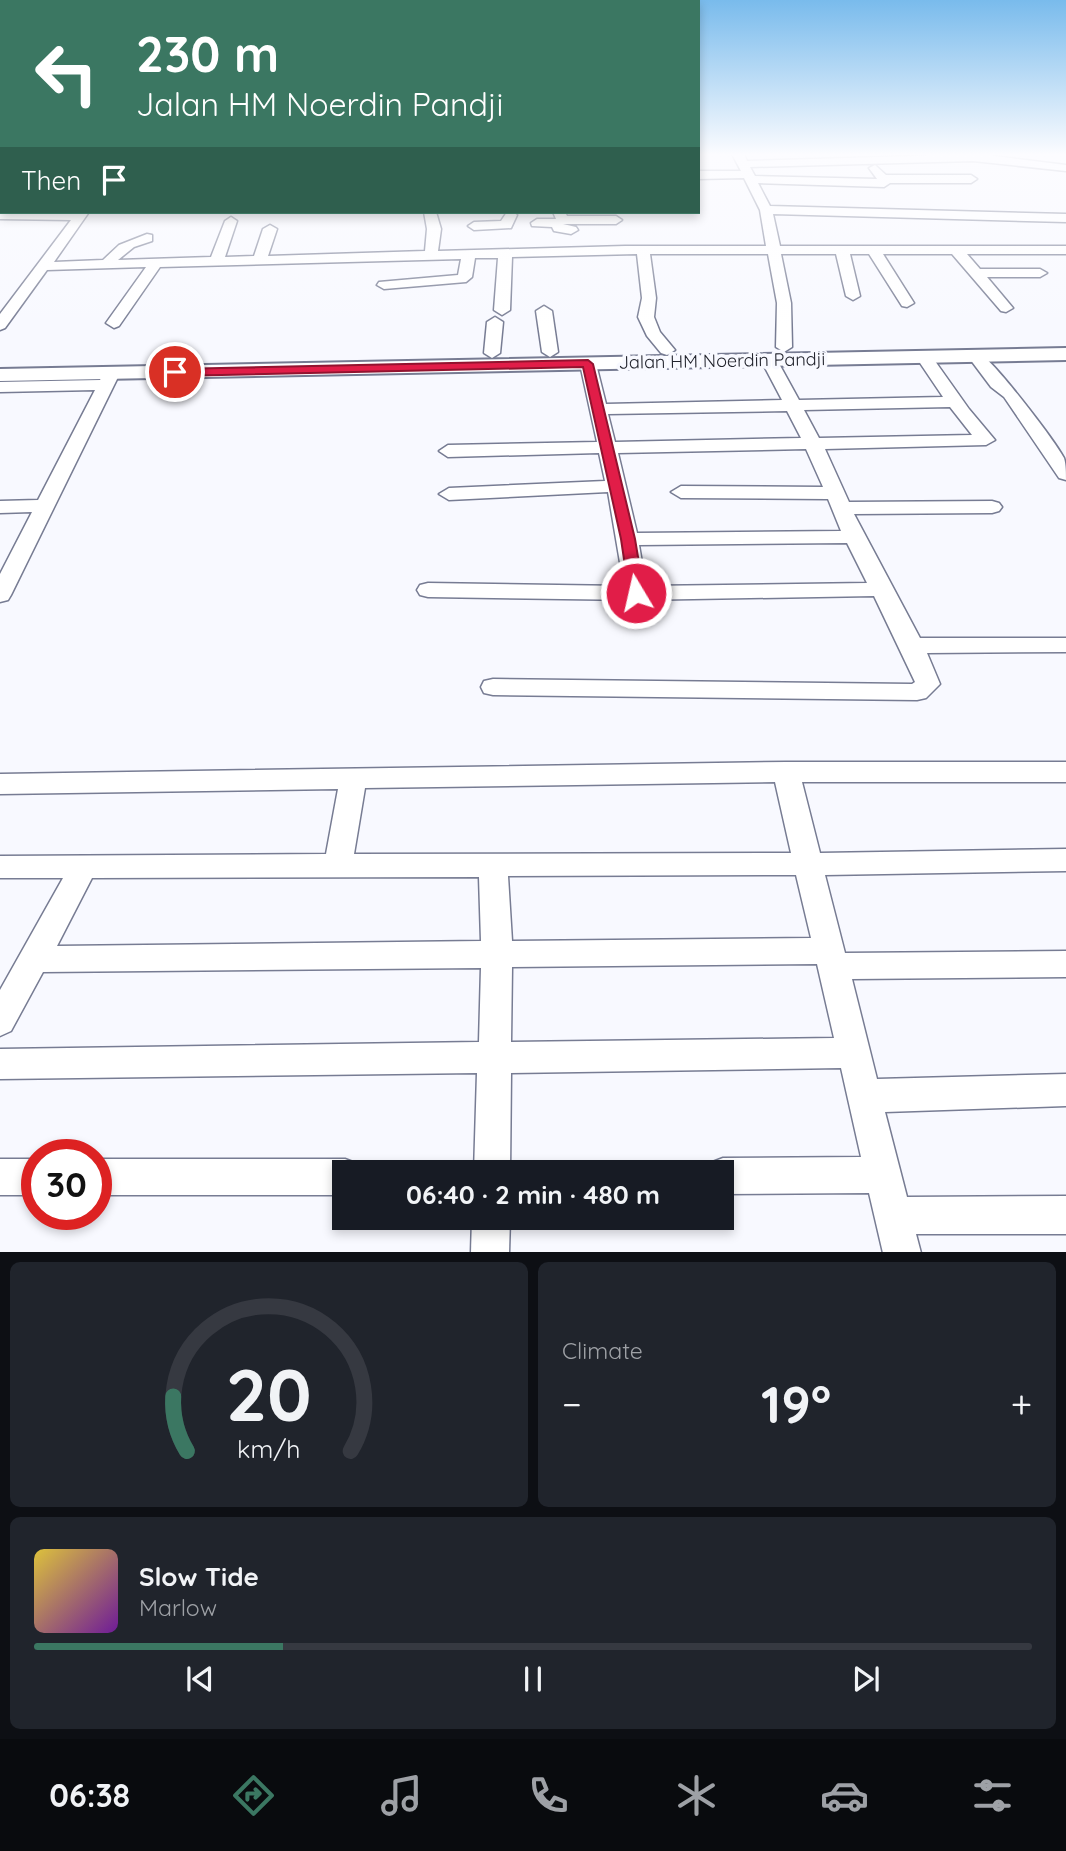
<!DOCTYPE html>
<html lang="en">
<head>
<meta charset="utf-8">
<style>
  :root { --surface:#171b24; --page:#20242c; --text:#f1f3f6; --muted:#9ea1a6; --line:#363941; --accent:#3b7762 }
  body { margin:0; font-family:Quicksand,sans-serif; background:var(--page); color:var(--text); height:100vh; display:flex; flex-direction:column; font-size:26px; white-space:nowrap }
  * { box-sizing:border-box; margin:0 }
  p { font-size:23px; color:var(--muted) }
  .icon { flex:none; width:38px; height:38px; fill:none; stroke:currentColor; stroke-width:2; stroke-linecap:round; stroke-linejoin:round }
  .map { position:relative; height:1252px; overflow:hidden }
  .details { display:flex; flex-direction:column; gap:10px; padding:10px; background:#0d0f14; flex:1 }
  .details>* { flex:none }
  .hud { position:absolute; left:0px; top:0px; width:700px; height:214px; box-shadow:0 4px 10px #0003; background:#3b7762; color:#fff; overflow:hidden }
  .speed { position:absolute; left:21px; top:1139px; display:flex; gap:14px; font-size:35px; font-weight:700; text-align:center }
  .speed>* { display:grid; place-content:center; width:91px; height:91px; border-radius:50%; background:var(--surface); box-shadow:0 4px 10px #0003; line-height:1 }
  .speed .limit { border:10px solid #d22; background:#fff; color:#111 }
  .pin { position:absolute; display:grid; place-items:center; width:60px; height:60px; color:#fff; margin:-30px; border:4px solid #fff; border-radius:50%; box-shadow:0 2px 7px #0007 }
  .me { position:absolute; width:77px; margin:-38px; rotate:351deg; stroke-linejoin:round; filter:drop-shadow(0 0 5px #0008) }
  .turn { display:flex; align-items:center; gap:24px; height:147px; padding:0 21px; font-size:32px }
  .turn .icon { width:91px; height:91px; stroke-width:2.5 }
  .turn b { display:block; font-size:49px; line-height:60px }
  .then { display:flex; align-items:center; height:66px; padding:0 21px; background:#0003; gap:14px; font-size:26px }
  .big { font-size:52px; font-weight:700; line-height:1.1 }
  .details .card { flex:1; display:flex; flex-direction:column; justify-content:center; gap:10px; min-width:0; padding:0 24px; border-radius:10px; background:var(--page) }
  .details .dial { align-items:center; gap:0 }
  .dial svg { height:182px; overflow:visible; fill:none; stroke:var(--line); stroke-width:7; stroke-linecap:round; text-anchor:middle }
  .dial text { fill:var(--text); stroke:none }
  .song { display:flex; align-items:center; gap:21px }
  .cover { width:84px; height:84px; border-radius:10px; background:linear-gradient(135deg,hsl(50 70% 55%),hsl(280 70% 35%)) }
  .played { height:7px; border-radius:4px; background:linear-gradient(90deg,var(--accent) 25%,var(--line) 25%) }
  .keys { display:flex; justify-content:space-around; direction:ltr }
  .heat { display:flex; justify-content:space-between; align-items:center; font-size:38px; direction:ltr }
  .details .tiles { flex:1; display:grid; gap:10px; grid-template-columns:1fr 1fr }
  .card:last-child { grid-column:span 2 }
  .trip { position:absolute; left:332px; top:1160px; width:402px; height:70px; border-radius:0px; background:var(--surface); box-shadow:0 4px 10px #0003; font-weight:700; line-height:70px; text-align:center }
  .tabs { display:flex; height:112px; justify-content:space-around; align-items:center; background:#090b0e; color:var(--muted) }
  .tabs .icon { width:49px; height:49px }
  .tabs .on { color:var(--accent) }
  .tabs b { font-size:32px; color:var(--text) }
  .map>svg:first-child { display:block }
</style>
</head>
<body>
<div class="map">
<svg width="1066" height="1253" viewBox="0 0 1066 1253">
  <rect width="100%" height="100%" fill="#f8f9ff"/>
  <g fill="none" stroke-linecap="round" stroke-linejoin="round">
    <g stroke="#777c93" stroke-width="3">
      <g id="minor">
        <polygon points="732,154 744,154 747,161 979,154 1066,165 1066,171 973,161 750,167 755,176 877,179 869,168 875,165 886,175 971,175 977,179 971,183 890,183 884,187 758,183 770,206 1066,214 1066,222 773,214 780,246 1066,246 1066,254 967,254 980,269 1040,269 1047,273 1040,277 987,277 1013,308 1006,312 1001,311 952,254 883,254 914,303 907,307 902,306 869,254 850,254 860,296 853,300 846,296 836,254 781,254 791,303 792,347 784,352 776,347 777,303 768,254 650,254 656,298 654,317 660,332 675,350 667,355 661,353 647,336 638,317 642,298 637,254 512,257 510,310 502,315 494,310 498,258 475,258 472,277 466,282 384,289 377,285 379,282 458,275 461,259 160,267 119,326 114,328 106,323 146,267 47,270 5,328 0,330 0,314 71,220 0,219 0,211 89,212 54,262 103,260 119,245 147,234 152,235 152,241 134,247 118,260 211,257 225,221 231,217 237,221 225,257 254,256 263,229 270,225 277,229 268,256 425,251 427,229 424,212 436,212 441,229 438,251 625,246 766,246 760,210 744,178 698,179 698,171 741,171"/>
        <polygon points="507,212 513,212 517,215 511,228 474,230 468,226 474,222 501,221"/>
        <polygon points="553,212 565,212 567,216 616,216 622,220 616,224 563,224 576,227 578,230 571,234 554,231 552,227 532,226 531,223 537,219 556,219"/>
        <polygon points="544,306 552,311 558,352 550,357 542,352 536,311"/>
        <polygon points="495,317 503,322 500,353 492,358 484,353 487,322"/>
        <path d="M976 351C990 355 1055 441 1064 458 1066 464 1066 473 1066 480L1059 478 1004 397 991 387 970 359 968 356Z"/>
        <path d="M924 352 930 354 969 409 995 440 986 445 825 449 849 502 992 501 999 503 1002 507 999 511 992 513 854 514 920 638H1066V652L927 653 940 684 926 698 917 700 493 695 484 693 481 687 484 681 493 679 912 684 915 682 874 596 636 600 428 597 420 595 417 590 420 585 428 583 624 586 608 492 449 500 439 494 449 488 605 481 599 453 448 457 439 451 448 445 597 442 580 364 582 361H594L596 364 606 404 782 400 761 360 769 355 777 360 799 400 943 397 916 357ZM950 407 972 435 819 438 804 410ZM787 411 801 438 615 442 608 414ZM806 449 823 487 681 486 671 492 681 498 828 499 841 531 637 533 618 453ZM847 543 867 583 646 586 639 545Z"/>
        <polygon points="112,368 120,373 11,595 8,600 0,602 0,574 32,512 0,513 0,501 38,500 95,390 0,392 0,382 100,380 106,369"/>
        <path d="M786 762H1066V782H802L820 853 1066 849V871L825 875 845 953 1066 951V977L852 979 877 1079 1066 1074V1106L885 1112 907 1197 1066 1196V1234H916L921 1253H883L869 1193 723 1194V1172H706L710 1163 723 1158 861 1157 841 1068 511 1073 510 1172H474L477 1073 0 1079V1049L479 1042 481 968 43 972 11 1031 0 1036V990L63 878H0V856L326 854 338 789 0 794V774ZM775 782 791 853 354 854 365 788ZM796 875 811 938 512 941 508 876ZM479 877 481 941 57 946 92 878ZM817 964 834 1038 511 1042 512 967Z"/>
        <rect x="0" y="1159" width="37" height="36"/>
        <polygon points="96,1159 345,1159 358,1164 361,1172 345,1172 345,1195 96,1195"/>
        <polygon points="472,1218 510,1218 509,1253 471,1253"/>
      </g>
    </g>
    <g stroke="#777c93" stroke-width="4">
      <polygon id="major" points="1066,348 1066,360 0,381 0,369"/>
    </g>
    <use href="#minor" fill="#fff" fill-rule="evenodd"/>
    <use href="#major" fill="#fff" fill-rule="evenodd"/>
  </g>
  <linearGradient id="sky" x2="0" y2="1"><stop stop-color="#79bbec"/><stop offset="0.47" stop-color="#fcfcff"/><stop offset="1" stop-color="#fcfcff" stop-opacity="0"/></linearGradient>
  <rect width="1066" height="329" fill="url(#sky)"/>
  <polygon fill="#e11d48" stroke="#92132f" stroke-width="2" points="588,360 593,364 635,539 644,593 636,598 629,593 621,539 583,367 175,376 170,372 175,369"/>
  <g text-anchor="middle" stroke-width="7" stroke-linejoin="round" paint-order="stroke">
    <g font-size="18" fill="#22242d" stroke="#f8f9ff">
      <text transform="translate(722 361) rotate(-1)" y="6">Jalan HM Noerdin Pandji</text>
    </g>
  </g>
</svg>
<div class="speed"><div class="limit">30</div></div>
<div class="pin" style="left:175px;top:372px;background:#d93025"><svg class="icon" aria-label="arrive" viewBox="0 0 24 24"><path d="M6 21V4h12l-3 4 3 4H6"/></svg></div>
<svg class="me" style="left:636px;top:593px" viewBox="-20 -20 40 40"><circle r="17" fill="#e11d48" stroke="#fff" stroke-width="3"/><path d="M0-11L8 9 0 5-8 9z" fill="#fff"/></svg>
<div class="trip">06:40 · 2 min · 480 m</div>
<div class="hud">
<div class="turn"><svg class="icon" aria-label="left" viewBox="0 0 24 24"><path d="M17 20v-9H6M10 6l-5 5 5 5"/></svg><div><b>230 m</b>Jalan HM Noerdin Pandji</div></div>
<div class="then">Then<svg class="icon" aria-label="arrive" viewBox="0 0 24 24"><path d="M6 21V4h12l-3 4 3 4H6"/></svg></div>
</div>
</div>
<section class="details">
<div class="tiles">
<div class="card dial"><svg viewBox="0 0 100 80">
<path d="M14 69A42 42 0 1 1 86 69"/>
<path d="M14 69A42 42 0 0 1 8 45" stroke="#3b7762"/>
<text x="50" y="56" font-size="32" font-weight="700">20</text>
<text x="50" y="72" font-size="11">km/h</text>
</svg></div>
<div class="card"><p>Climate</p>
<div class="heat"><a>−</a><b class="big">19°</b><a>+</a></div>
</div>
<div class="card">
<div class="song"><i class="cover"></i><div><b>Slow Tide</b><p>Marlow</p></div></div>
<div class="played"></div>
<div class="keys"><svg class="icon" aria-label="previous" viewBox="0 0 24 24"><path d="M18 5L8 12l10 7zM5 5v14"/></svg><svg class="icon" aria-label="pause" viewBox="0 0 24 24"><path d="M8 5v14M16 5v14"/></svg><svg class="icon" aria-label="next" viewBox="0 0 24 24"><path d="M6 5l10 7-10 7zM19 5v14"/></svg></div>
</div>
</div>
</section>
<nav class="tabs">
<b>06:38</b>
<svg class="icon on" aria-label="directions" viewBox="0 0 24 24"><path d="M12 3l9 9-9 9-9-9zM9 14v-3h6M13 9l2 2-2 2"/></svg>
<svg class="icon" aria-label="music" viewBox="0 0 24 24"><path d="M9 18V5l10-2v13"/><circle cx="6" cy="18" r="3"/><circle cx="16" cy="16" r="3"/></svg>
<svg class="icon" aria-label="phone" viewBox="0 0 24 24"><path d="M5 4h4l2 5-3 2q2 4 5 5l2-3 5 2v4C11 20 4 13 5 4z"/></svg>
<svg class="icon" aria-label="climate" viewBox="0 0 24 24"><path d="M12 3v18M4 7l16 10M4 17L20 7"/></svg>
<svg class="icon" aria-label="car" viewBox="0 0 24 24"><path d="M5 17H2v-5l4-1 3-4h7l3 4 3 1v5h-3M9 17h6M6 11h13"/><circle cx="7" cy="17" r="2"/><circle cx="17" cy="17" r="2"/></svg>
<svg class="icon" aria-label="filters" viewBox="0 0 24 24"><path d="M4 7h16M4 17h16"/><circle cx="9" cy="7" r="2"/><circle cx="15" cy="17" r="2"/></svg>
</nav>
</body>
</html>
